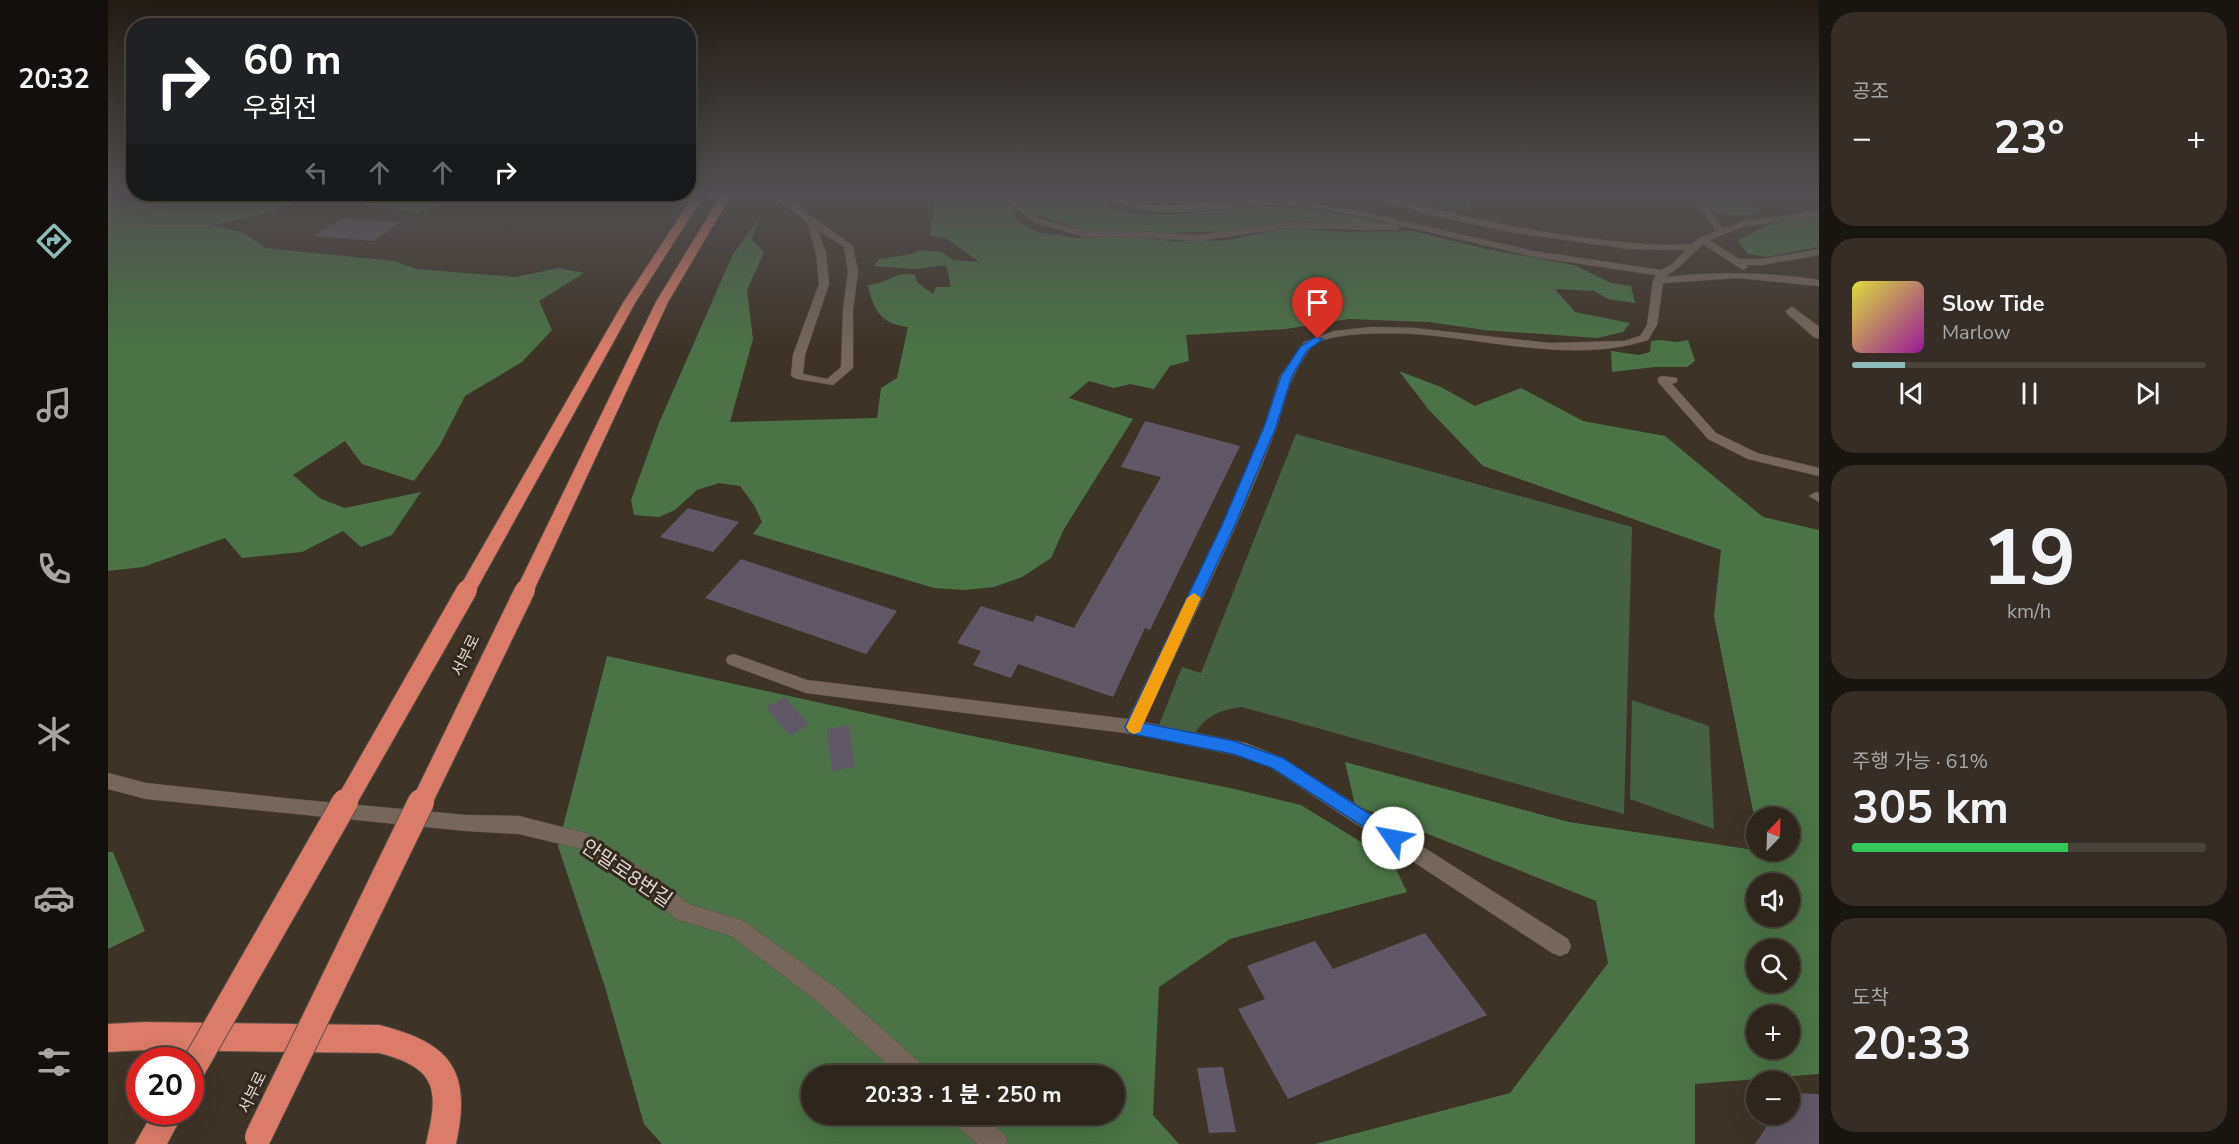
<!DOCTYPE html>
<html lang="ko">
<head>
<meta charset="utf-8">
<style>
  :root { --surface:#2e261d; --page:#362e26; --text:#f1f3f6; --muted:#a7a5a4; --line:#49433b; --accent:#8bbbb9 }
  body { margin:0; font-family:"Nunito Sans","Noto Sans KR",sans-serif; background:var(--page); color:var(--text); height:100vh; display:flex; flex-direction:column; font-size:22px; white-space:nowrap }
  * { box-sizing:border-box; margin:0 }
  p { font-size:20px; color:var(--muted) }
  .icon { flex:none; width:33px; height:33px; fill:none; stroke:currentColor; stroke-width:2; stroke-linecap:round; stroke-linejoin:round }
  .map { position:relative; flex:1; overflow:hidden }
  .details { display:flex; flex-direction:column; gap:12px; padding:12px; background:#191510; width:420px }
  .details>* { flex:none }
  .top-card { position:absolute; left:18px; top:18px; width:570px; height:183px; border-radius:24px; box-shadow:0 6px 24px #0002,0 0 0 2px var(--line); background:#202124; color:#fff; overflow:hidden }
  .needle { width:39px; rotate:23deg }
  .tools { position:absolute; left:1638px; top:807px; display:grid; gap:12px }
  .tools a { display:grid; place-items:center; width:54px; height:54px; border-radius:50%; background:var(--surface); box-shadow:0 6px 24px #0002,0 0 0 2px var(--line); font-size:30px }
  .speed { position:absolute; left:18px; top:1047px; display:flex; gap:12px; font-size:30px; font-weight:700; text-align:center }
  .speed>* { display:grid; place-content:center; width:78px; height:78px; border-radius:50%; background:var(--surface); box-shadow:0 6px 24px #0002,0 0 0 2px var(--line); line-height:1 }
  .speed .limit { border:9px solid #d22; background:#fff; color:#111 }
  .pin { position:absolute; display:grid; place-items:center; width:51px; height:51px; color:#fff; margin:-62px -26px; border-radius:50% 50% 50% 0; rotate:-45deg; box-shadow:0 0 6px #0007 }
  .pin .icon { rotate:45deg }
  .me { position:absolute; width:66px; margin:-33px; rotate:303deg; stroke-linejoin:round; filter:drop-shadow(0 0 4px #0008) }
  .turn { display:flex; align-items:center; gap:21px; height:126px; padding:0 18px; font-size:27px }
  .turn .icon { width:78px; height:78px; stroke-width:2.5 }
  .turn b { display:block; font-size:42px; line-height:51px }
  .lanes { display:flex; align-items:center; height:57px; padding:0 18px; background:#0003; justify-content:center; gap:30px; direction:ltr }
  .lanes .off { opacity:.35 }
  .big { font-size:45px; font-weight:700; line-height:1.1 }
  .details .widget { flex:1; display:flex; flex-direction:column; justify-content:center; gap:9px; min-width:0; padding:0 21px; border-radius:24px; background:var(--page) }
  .details .dial { align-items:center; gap:0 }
  .dial b { font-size:78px; line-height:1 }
  .song { display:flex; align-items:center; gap:18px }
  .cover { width:72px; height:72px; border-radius:9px; background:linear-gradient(135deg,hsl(60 70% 55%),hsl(300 70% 35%)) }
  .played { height:6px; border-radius:3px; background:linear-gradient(90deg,var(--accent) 15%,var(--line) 15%) }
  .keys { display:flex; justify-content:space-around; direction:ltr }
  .heat { display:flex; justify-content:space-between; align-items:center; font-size:33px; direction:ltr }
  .charge { height:9px; border-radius:4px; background:linear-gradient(90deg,#34c759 61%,var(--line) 0) }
  .trip { position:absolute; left:693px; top:1065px; width:324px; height:60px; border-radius:30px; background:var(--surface); box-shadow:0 6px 24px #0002,0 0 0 2px var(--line); font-weight:700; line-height:60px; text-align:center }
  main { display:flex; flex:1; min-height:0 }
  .tab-bar { display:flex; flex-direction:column; width:108px; justify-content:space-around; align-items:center; background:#120f0c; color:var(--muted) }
  .tab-bar .icon { width:42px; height:42px }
  .tab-bar .on { color:var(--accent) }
  .tab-bar b { font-size:27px; color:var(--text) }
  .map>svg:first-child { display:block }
</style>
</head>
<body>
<main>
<nav class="tab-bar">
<b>20:32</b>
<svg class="icon on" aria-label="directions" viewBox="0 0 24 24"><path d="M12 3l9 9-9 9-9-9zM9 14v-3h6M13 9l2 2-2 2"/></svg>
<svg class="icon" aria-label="music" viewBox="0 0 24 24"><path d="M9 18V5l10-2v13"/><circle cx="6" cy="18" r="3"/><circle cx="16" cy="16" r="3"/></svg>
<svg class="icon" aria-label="phone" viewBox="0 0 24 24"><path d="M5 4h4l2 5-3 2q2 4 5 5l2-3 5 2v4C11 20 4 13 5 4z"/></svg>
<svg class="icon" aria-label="climate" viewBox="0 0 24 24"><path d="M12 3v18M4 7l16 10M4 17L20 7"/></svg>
<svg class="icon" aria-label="car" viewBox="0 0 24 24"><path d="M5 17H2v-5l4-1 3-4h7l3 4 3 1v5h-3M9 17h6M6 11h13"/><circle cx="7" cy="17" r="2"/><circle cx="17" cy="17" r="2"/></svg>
<svg class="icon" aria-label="filters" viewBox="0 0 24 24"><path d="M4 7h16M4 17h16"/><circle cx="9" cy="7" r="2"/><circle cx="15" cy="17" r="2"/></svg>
</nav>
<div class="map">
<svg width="1711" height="1144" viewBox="0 0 1711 1144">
  <rect width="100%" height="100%" fill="#3e3327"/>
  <g fill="#466043">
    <polygon points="1284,192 1361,192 1363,210 1284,200"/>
    <polygon points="1612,192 1711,192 1711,204"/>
    <path d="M1600 195 1626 197 1648 206 1651 212C1634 220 1602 214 1592 199Z"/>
    <path d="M1188 434 1524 527 1516 814 1134 707C1111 710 1097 716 1085 736L1051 725 1074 667 1093 673Z"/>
    <polygon points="1524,700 1601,726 1606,829 1522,799"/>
  </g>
  <g fill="#4b7347" fill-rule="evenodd">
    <polygon points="0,192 212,194 148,216 104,225 136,233 158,248 286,261 309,269 407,277 451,268 476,273 431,301 444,330 414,362 357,396 332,445 306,481 254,464 237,441 185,475 213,499 237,508 313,492 284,535 253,547 235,531 194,552 134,558 117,538 35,567 0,571"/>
    <path d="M828 192H892L907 214V220L930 232 969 238 996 235 1067 241 1120 240 1177 228 1242 232 1305 231 1378 249 1466 265 1503 283 1523 286 1527 303 1500 299 1486 291 1447 289 1467 312 1522 323 1515 332 1489 338 1376 330 1321 322 1241 319 1178 329 1078 335 1081 361 1062 366 1046 389 1022 384 1006 388 981 381 961 398 1025 419 956 529 943 558 914 577 886 587 856 590 826 588 645 534 654 522 646 505 632 486 611 483 589 490 567 510 551 517 526 515 523 500 551 423 624 256 649 221 644 240 656 252 639 290 645 339 622 422 769 418 773 388 789 378 800 327C773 324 765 310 760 285 778 284 789 270 807 275L809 282 825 294 828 287H843L838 265 806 269 766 266 771 259 803 254 811 250 833 252 846 260 871 262 838 238 822 236Z"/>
    <path d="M908 192H984C1005 229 1099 210 1134 207 1150 206 1166 207 1181 208 1215 210 1248 217 1281 224L1179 221 1116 231 1038 234 977 231 925 213 916 207V200Z"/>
    <polygon points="265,194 442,194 342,204 309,212 255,205"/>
    <polygon points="1711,217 1711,247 1658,257 1640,254 1630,241 1657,225"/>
    <polygon points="1552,340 1570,342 1580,340 1587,361 1579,367 1547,367 1504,372 1503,351 1531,355 1542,352 1543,341"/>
    <path d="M1291 371 1333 387 1367 406 1413 388 1475 421 1557 436 1655 517 1711 530V1074L1587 1084V1144H1207L1402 1093 1500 963 1488 901 1247 805 1237 762 1461 822 1653 851 1682 850V818H1648V826L1606 616 1613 550 1375 466 1320 409ZM1648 884H1682V916H1648ZM1648 950H1682V982H1648ZM1648 1016H1682V1048H1648Z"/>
    <path d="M499 656 840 731 1122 788 1193 805 1284 861 1299 892 1122 939 1051 987 1045 1115 1071 1144H554L536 1124 497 987 450 846ZM704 1076H1006V1114H704Z"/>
    <polygon points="0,852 5,852 37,931 0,949"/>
  </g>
  <g fill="#615867">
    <polygon points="234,218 293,222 266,241 205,236"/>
    <polygon points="1037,421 1132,446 1042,630 1037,628 1005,697 910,664 903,678 865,665 873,651 849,643 873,606 925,622 928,615 966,628 1053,477 1013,467"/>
    <polygon points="580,508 631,522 605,552 552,537"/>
    <polygon points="633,559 789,611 758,654 597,598"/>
    <polygon points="677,697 701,724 682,736 658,708"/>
    <polygon points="741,725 747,767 724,771 719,729"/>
    <polygon points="1317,933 1379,1015 1180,1099 1130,1009 1157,999 1139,966 1207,941 1225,969"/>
    <polygon points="1115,1067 1128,1132 1101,1133 1089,1068"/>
    <polygon points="1682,1093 1711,1094 1711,1144 1647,1144 1667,1114 1682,1114"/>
  </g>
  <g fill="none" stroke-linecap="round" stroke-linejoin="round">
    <g stroke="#594f46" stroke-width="1">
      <g id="lane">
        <path d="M660 192H670L745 246 750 272 745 310V368L725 385 689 379 683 376 685 355 711 284 708 253 699 222ZM710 230 736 247 740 272 735 310 733 367 719 379 695 374 697 355 721 284 718 253Z"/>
        <path d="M898 192H906L915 205 933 219 976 231 1004 230 1092 235 1177 222 1287 224C1249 215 1208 206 1169 205 1119 203 1033 229 994 192H1004L1015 200 1031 204 1054 206 1151 200 1197 202 1251 211 1426 251 1553 270 1563 265 1578 250 1520 249 1403 232 1323 215 1271 199 1275 196C1343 214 1409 229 1478 238 1514 242 1548 247 1584 244L1591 238 1608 231 1581 192H1589L1615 229 1636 221 1711 211V217L1638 226 1601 240 1631 259H1654L1711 249V255L1654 265H1638L1640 267 1635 270 1595 244 1569 269 1557 277C1609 271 1659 272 1711 280V286L1630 278 1555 283 1549 325 1540 340C1466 364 1381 339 1306 334 1282 333 1223 331 1204 346 1201 349 1198 355 1196 358 1179 383 1178 401 1168 429 1130 529 1081 625 1036 722L1138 743 1175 758 1460 939 1463 946 1460 953 1452 956 1444 953 1163 768 1136 757 1025 734 698 693 620 664 618 660 620 656 626 654 699 680 1020 719 1114 525 1156 427 1172 376 1196 342 1226 331 1264 327 1307 328 1441 343 1516 341 1532 336 1539 325 1545 281 1548 275 1426 257 1291 225V229L1288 230 1177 228 1092 241 1004 236 976 237 927 223 909 209Z"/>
        <polygon points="1554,376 1569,378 1569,382 1564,384 1608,433 1649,453 1711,468 1711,476 1640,459 1600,439 1550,382 1550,378"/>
        <polygon points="1708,492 1711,493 1711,502 1701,496"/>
        <polygon points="0,773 38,783 175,798 358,815 411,816 478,833 557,884 581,904 636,921 727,987 818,1068 822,1076 792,1076 711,1003 623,936 568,919 543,898 508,877 473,849 411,834 358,831 38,799 0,789"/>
        <polygon points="842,1114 873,1114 897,1135 900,1144 869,1144 845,1123"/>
      </g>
    </g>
    <g stroke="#594f46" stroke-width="2">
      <polygon id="street" points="1684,307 1711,327 1711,338 1706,337 1680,314 1678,311"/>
    </g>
    <g stroke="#594f46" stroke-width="2">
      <g id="highway">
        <polygon points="588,192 598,192 527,303 368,590 365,595 359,596 353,595 350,590 515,303"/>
        <polygon points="615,192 625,192 560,302 426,590 423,595 417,596 411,595 408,590 548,302"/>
        <path d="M37 1022 271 1025C343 1043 364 1070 348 1144H318C331 1090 330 1068 271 1053L37 1050 0 1052V1024Z"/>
        <polygon points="45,1112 76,1112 59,1144 27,1144"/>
      </g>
    </g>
    <polyline stroke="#837a70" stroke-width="2" stroke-dasharray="4 2" stroke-linecap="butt" points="0,211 87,201 106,194"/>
    <use href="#lane" fill="#75675b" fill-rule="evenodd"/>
    <use href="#street" fill="#75675b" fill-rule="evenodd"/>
    <use href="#highway" fill="#da7c67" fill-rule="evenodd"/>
    <g stroke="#594f46" stroke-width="22" stroke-linecap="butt">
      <g id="highway-bridge-far1">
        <polyline points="237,804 359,590"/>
        <polyline points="313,804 417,590"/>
      </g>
    </g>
    <g stroke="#594f46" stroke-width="28" stroke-linecap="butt">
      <g id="highway-bridge">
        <polyline points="82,1073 237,802"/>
        <polyline points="150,1137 313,802"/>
      </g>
    </g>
    <use href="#highway-bridge-far1" stroke="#da7c67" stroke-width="20"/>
    <use href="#highway-bridge" stroke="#da7c67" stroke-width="26"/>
  </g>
  <linearGradient id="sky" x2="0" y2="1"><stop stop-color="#221c15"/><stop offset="0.55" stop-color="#525052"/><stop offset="1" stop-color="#525052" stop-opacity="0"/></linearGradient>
  <rect width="1711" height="352" fill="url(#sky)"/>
  <polygon fill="#1a73e8" stroke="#114b97" stroke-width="1.5" points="1207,337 1215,339 1199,351 1184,376 1168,427 1127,525 1035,723 1126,741 1175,758 1291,833 1294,838 1291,844 1285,846 1164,768 1125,754 1025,734 1020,732 1017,727 1114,525 1156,427 1173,376 1192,347"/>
  <polygon fill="#f59e0b" points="1086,593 1093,598 1034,727 1032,732 1026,734 1021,732 1018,727 1079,598"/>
  <g text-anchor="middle" stroke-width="6" stroke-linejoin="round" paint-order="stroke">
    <g font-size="16" fill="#ded7d0" stroke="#34291e">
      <text transform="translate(357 655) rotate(-64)" y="6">서부로</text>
      <text transform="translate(144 1092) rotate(-64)" y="6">서부로</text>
    </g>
    <g font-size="20" fill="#ded7d0" stroke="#34291e">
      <text transform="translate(519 873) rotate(34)" y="7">안말로8번길</text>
    </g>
  </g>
</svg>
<div class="tools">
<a><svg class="needle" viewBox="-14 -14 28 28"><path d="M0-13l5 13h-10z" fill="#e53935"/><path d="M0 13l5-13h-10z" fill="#a7a5a4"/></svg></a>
<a><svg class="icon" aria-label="sound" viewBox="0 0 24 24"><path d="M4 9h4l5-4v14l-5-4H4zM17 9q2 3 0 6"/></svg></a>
<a><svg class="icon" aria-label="search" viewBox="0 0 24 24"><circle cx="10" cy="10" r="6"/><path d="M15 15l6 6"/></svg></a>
<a>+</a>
<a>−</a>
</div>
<div class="speed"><div class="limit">20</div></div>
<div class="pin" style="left:1210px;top:339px;background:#d93025"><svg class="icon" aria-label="arrive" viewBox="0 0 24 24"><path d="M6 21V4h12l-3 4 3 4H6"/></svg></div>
<svg class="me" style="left:1285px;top:838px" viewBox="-20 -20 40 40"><circle r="19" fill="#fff"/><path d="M0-13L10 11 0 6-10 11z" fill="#1a73e8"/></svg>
<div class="trip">20:33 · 1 분 · 250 m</div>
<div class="top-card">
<div class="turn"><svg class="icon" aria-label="right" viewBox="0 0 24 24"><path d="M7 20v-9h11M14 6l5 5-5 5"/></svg><div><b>60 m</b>우회전</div></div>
<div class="lanes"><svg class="icon off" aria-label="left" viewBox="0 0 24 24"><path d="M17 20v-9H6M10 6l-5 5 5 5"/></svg><svg class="icon off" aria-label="ahead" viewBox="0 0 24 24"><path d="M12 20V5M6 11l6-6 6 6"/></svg><svg class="icon off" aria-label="ahead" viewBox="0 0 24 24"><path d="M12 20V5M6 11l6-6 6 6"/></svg><svg class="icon" aria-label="right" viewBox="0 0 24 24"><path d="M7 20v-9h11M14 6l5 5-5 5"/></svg></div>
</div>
</div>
<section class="details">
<div class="widget"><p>공조</p>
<div class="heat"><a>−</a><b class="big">23°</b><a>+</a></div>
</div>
<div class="widget">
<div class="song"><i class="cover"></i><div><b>Slow Tide</b><p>Marlow</p></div></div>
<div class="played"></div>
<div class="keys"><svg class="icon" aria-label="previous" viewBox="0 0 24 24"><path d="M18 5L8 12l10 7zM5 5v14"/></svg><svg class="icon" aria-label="pause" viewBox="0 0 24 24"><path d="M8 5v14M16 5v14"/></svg><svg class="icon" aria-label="next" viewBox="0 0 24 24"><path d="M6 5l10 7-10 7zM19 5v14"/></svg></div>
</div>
<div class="widget dial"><b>19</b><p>km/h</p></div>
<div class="widget"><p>주행 가능 · 61%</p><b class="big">305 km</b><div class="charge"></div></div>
<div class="widget"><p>도착</p><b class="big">20:33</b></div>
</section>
</main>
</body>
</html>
